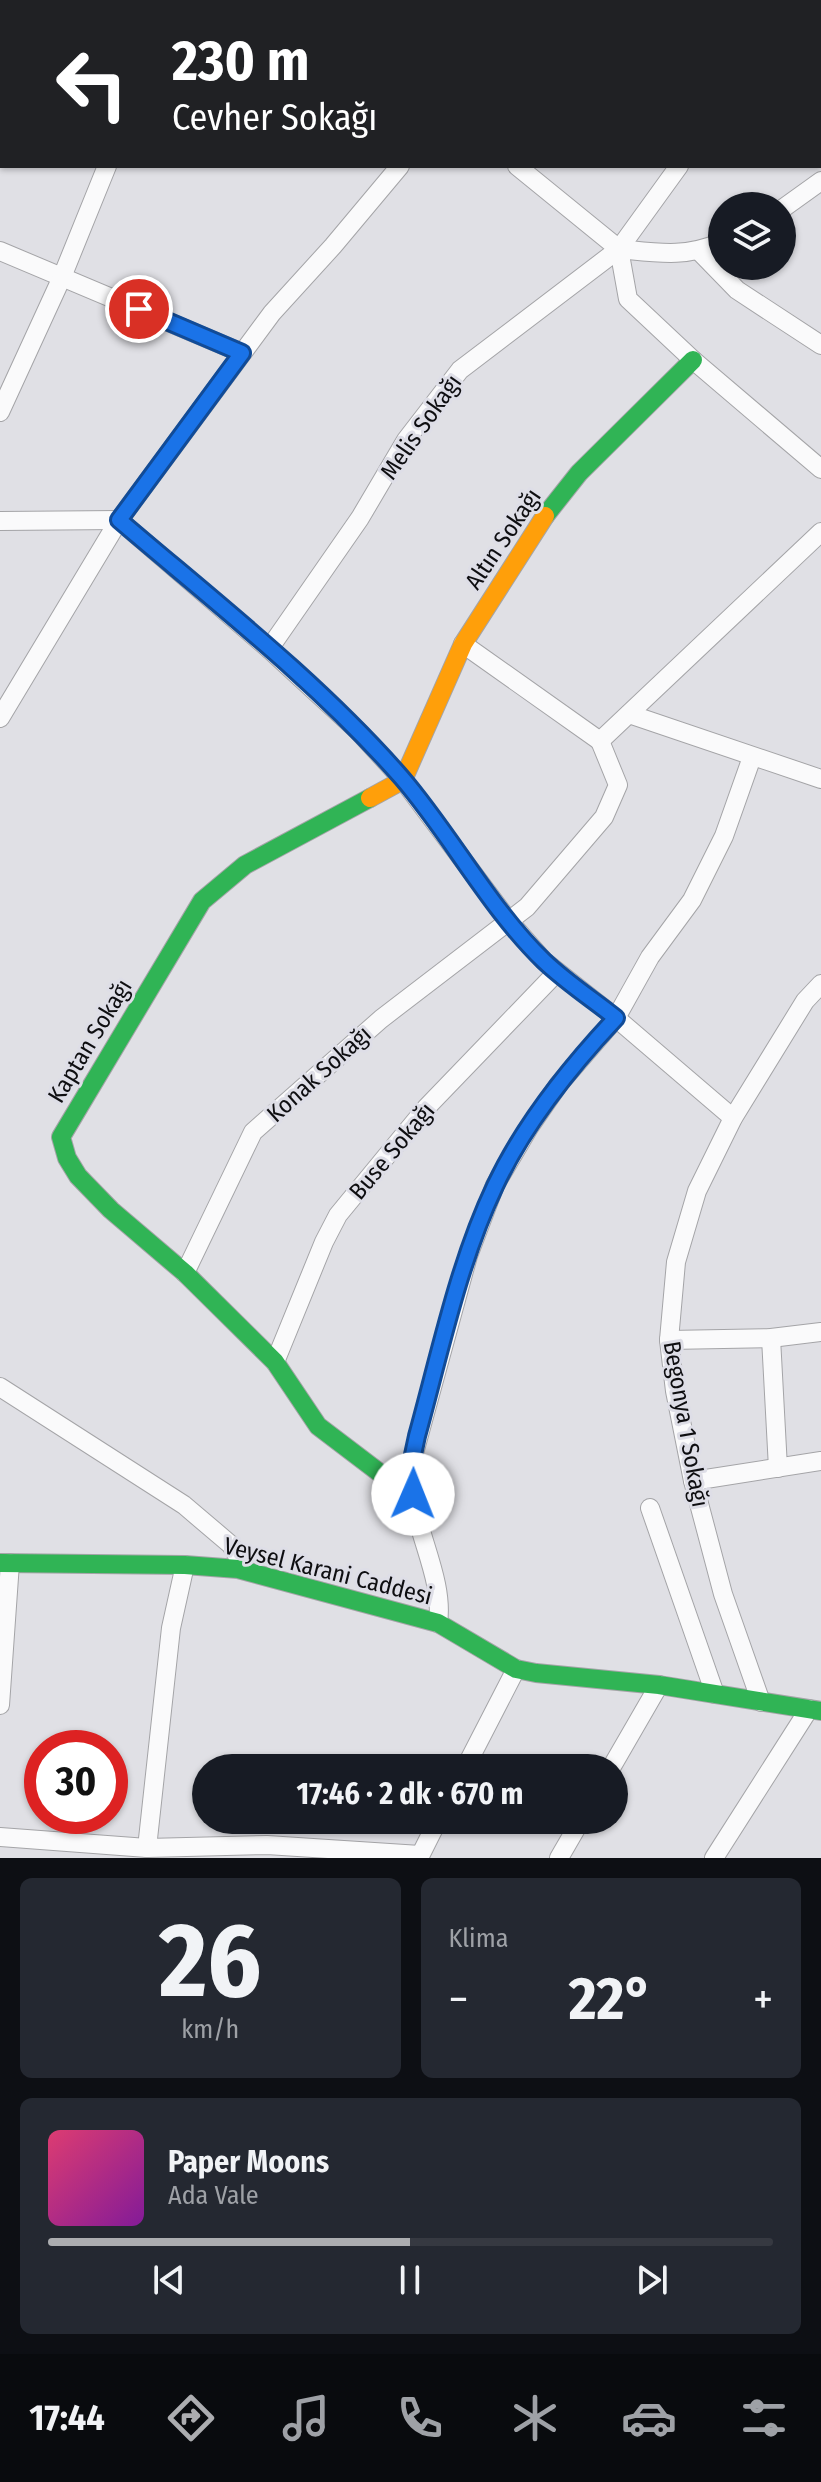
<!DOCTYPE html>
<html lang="tr">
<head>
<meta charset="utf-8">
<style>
  :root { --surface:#171b24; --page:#242831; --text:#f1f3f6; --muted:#9ea1a6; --line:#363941; --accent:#acadb0 }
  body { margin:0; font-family:"Fira Sans Condensed",sans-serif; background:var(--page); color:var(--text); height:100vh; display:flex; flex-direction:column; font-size:30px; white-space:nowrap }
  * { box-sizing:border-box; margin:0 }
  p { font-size:26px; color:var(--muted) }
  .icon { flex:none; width:44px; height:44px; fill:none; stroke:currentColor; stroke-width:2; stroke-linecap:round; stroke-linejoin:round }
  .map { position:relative; height:1858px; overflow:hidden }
  .drawer { display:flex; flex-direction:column; gap:20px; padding:20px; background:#0d0f14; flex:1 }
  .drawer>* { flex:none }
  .banner { position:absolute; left:0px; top:0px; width:822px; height:168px; box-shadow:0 2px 6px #0004; background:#202124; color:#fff; overflow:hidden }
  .controls { position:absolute; left:708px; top:192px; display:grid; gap:16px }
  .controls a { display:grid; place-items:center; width:88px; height:88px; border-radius:50%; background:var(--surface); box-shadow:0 2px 6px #0004; font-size:40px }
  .speed { position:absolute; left:24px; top:1730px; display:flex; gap:16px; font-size:40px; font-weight:700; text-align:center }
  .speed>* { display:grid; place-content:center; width:104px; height:104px; border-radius:50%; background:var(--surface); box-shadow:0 2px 6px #0004; line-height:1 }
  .speed .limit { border:12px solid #d22; background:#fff; color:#111 }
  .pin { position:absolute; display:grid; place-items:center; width:68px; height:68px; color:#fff; margin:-34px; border:4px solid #fff; border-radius:50%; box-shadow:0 2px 8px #0007 }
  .me { position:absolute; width:88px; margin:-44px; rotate:1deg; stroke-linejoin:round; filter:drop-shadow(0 0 6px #0008) }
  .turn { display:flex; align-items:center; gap:28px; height:168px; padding:0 40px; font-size:36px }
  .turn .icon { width:104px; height:104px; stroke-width:2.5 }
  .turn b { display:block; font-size:56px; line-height:68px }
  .big { font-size:60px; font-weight:700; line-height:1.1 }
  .drawer .widget { flex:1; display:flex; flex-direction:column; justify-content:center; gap:12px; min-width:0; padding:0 28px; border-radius:12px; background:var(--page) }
  .drawer .dial { align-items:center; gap:0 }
  .dial b { font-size:104px; line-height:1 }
  .song { display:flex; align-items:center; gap:24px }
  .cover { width:96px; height:96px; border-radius:12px; background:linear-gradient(135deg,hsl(340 70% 55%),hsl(290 70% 35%)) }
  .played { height:8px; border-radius:4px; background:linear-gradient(90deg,var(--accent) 50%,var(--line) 50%) }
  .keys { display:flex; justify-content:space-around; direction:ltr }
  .heat { display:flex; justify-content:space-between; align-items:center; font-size:44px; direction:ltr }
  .drawer .tiles { flex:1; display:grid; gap:20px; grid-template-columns:1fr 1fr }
  .widget:last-child { grid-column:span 2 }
  .trip { position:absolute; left:192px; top:1754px; width:436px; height:80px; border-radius:40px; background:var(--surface); box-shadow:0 2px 6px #0004; font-weight:700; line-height:80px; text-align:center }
  .menu { display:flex; height:128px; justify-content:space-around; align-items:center; background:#090b0e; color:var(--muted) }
  .menu .icon { width:56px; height:56px }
  .menu .active { color:var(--accent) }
  .menu b { font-size:36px; color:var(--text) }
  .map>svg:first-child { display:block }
</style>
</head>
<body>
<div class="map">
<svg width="821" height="1858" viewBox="0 0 821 1858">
  <rect width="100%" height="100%" fill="#e0e0e5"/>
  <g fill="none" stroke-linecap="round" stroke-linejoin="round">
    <g stroke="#a4a4a7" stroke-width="20">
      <g id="street">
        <polyline points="101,0 106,2"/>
        <polyline points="612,0 614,2"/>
        <polyline points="174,2 175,0"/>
        <polyline points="449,2 450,0"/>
        <polyline points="573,2 575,0"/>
        <polyline points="797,2 799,0"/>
        <polyline points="517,166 619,249"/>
        <polyline points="782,209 821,181"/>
        <polyline points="619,249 628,299 693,360 821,469"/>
        <path d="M619 249C659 253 684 258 722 242"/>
        <polyline points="0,251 242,353"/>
        <polyline points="700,252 737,290 821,345"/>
        <polyline points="0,412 62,277 107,166"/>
        <polyline points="119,520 269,649 358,731 403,780 508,920 544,961 616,1018 733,1118"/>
        <polyline points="0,521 119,520"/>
        <polyline points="463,644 600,741"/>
        <polyline points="269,649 360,518 406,440 460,370 619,249 679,166"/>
        <polyline points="629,714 821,779"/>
        <polyline points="0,718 119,520 272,313 333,246 400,166"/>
        <polyline points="600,741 821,532"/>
        <polyline points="185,1273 253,1132 381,1019 527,907 604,817 618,785 600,741"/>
        <polyline points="771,1338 778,1468"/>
        <polyline points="669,1340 771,1338 821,1332"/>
        <polyline points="275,1362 324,1242 338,1215 426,1108 557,972"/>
        <polyline points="0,1387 184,1505 231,1545 238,1557 238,1569"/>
        <polyline points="693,1481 821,1461"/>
        <polyline points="650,1508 715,1694"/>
        <path d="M438 1623C443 1589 426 1552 418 1520 413 1501 412 1483 411 1464L468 1256 495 1185 530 1126 559 1084 616 1018 650 957 692 900 724 836 752 757"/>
        <polyline points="761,1702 723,1594 693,1481 675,1391 669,1340 676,1262 697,1191 733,1118 805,1001 821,984"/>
        <polyline points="0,1705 10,1563"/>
        <polyline points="465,1768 516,1669"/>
        <polyline points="611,1768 659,1685"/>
        <polyline points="0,1837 147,1848 267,1845 420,1855"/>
        <polyline points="147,1848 171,1628 185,1565"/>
        <polyline points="419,1858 438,1820"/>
        <polyline points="559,1858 581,1820"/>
        <polyline points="714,1858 809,1709"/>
      </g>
    </g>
    <g stroke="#a4a4a7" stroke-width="20">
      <g id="fast">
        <polyline points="545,516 579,473 693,360"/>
        <polyline points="370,798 245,865 202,901 61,1137 67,1158 78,1176 111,1210 185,1273 275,1362 318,1426 397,1486 413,1494"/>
        <polyline points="0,1563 185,1565 238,1569 438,1623 516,1669 536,1673 659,1685 821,1711"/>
      </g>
    </g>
    <g stroke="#a4a4a7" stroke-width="20">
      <polyline id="slow" points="370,798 403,780 463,644 545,516"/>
    </g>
    <use href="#street" stroke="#fafafb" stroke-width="18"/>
    <use href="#fast" stroke="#30b455" stroke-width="18"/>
    <use href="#slow" stroke="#ff9f0a" stroke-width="18"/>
  </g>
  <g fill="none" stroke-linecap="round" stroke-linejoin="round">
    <g stroke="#114b97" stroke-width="20">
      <path id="route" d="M139 309 242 353 119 520C215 602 319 683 402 778 451 835 490 909 544 961 566 982 592 999 616 1018 570 1067 524 1124 495 1186 458 1264 440 1353 417 1436L411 1464 413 1494"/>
    </g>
    <use href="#route" stroke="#1a73e8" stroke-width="14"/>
  </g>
  <g text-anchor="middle" stroke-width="6" stroke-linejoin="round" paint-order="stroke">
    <g font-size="24" fill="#0e0e11" stroke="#dedee7">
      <text transform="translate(421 427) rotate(-55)" y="8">Melis Sokağı</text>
      <text transform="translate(503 539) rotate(-56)" y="8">Altın Sokağı</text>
      <text transform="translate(90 1041) rotate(-59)" y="8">Kaptan Sokağı</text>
      <text transform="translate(319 1074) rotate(-42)" y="8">Konak Sokağı</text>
      <text transform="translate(392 1151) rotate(-50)" y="8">Buse Sokağı</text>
      <text transform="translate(686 1424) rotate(80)" y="8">Begonya 1 Sokağı</text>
      <text transform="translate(328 1571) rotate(14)" y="8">Veysel Karani Caddesi</text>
    </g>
  </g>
</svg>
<div class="controls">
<a><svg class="icon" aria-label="layers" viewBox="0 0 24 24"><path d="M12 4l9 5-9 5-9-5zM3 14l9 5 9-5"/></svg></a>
</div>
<div class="speed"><div class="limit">30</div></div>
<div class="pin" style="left:139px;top:309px;background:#d93025"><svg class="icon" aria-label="arrive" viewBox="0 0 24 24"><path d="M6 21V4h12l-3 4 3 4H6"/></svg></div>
<svg class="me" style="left:413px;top:1494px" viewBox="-20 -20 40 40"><circle r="19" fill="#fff"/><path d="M0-13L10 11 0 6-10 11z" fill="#1a73e8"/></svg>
<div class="trip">17:46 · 2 dk · 670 m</div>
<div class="banner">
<div class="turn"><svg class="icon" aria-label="left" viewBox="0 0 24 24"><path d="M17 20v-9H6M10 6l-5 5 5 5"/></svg><div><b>230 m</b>Cevher Sokağı</div></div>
</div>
</div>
<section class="drawer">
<div class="tiles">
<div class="widget dial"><b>26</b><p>km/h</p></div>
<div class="widget"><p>Klima</p>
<div class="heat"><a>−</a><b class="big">22°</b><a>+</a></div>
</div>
<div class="widget">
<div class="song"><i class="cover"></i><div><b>Paper Moons</b><p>Ada Vale</p></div></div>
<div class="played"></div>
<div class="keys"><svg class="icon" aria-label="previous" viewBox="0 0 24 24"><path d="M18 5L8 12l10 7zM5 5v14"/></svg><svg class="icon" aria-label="pause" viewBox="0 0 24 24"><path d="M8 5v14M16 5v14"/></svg><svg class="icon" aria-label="next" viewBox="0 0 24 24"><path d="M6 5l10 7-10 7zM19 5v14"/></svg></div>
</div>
</div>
</section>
<nav class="menu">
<b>17:44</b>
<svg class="icon active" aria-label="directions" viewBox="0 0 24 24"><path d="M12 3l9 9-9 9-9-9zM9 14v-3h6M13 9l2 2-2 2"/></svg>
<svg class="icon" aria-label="music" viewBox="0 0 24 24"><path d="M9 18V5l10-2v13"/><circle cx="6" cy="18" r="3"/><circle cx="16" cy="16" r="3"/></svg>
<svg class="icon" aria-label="phone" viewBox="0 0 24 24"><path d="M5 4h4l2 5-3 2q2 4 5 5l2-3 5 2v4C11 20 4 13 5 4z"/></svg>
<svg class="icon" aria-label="climate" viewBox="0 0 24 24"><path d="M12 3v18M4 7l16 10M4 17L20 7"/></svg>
<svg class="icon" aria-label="car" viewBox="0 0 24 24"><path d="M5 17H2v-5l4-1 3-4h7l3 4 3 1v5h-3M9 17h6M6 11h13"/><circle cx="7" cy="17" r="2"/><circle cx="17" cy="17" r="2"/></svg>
<svg class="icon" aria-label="filters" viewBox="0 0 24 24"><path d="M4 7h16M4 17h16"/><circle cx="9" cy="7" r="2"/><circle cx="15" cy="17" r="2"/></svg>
</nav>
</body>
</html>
